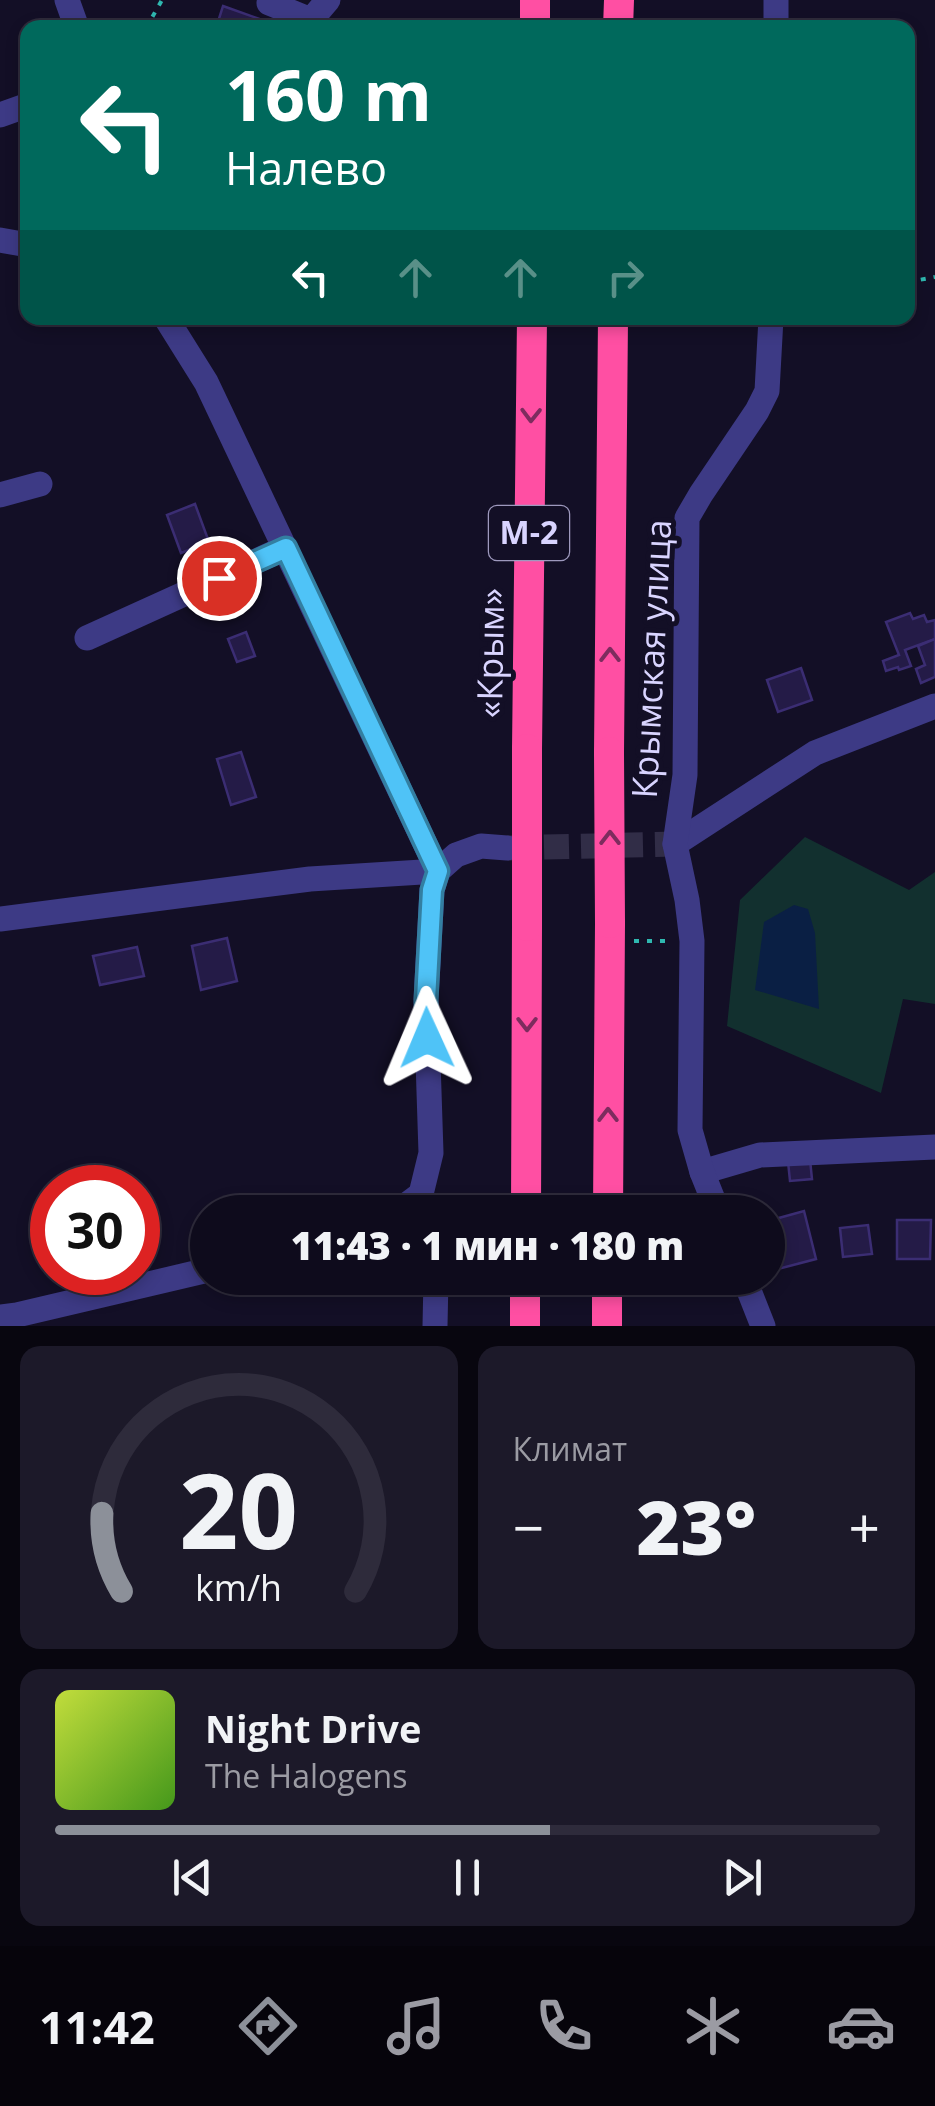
<!DOCTYPE html>
<html lang="ru">
<head>
<meta charset="utf-8">
<style>
  :root { --surface:#0e0b1c; --page:#1c1929; --text:#f1f3f6; --muted:#9b9ba3; --line:#2e2b3b; --accent:#8c9099 }
  body { margin:0; font-family:"Open Sans",sans-serif; background:var(--page); color:var(--text); height:100vh; display:flex; flex-direction:column; font-size:38px; white-space:nowrap }
  * { box-sizing:border-box; margin:0 }
  p { font-size:32px; color:var(--muted) }
  .icon { flex:none; width:55px; height:55px; fill:none; stroke:currentColor; stroke-width:2; stroke-linecap:round; stroke-linejoin:round }
  .map { position:relative; height:1326px; overflow:hidden }
  .panel { display:flex; flex-direction:column; gap:20px; padding:20px; background:#08060f; flex:1 }
  .panel>* { flex:none }
  .top-card { position:absolute; left:20px; top:20px; width:895px; height:305px; border-radius:20px; box-shadow:0 5px 15px #0003,0 0 0 2px var(--line); background:#00695c; color:#fff; overflow:hidden }
  .speed { position:absolute; left:30px; top:1165px; display:flex; gap:20px; font-size:50px; font-weight:700; text-align:center }
  .speed>* { display:grid; place-content:center; width:130px; height:130px; border-radius:50%; background:var(--surface); box-shadow:0 5px 15px #0003,0 0 0 2px var(--line); line-height:1 }
  .speed .limit { border:15px solid #d22; background:#fff; color:#111 }
  .pin { position:absolute; display:grid; place-items:center; width:85px; height:85px; color:#fff; margin:-42px; border:5px solid #fff; border-radius:50%; box-shadow:0 2px 10px #0007 }
  .me { position:absolute; width:110px; margin:-55px; rotate:359deg; stroke-linejoin:round; filter:drop-shadow(0 0 8px #0008) }
  .turn { display:flex; align-items:center; gap:35px; height:210px; padding:0 40px; font-size:45px }
  .turn .icon { width:130px; height:130px; stroke-width:2.5 }
  .turn b { display:block; font-size:70px; line-height:85px }
  .lanes { display:flex; align-items:center; height:95px; padding:0 40px; background:#0003; justify-content:center; gap:50px; direction:ltr }
  .lanes .off { opacity:.35 }
  .big { font-size:75px; font-weight:800; line-height:1.1 }
  .panel .card { flex:1; display:flex; flex-direction:column; justify-content:center; gap:15px; min-width:0; padding:0 35px; border-radius:20px; background:var(--page) }
  .panel .dial { align-items:center; gap:0 }
  .dial svg { height:260px; overflow:visible; fill:none; stroke:var(--line); stroke-width:7; stroke-linecap:round; text-anchor:middle }
  .dial text { fill:var(--text); stroke:none }
  .song { display:flex; align-items:center; gap:30px }
  .cover { width:120px; height:120px; border-radius:15px; background:linear-gradient(135deg,hsl(70 70% 55%),hsl(100 70% 35%)) }
  .played { height:10px; border-radius:5px; background:linear-gradient(90deg,var(--accent) 60%,var(--line) 60%) }
  .keys { display:flex; justify-content:space-around; direction:ltr }
  .heat { display:flex; justify-content:space-between; align-items:center; font-size:55px; direction:ltr }
  .panel .tiles { flex:1; display:grid; gap:20px; grid-template-columns:1fr 1fr }
  .card:last-child { grid-column:span 2 }
  .trip { position:absolute; left:190px; top:1195px; width:595px; height:100px; border-radius:50px; background:var(--surface); box-shadow:0 5px 15px #0003,0 0 0 2px var(--line); font-weight:800; line-height:100px; text-align:center }
  .menu { display:flex; height:160px; justify-content:space-around; align-items:center; background:#06040b; color:var(--muted) }
  .menu .icon { width:70px; height:70px }
  .menu .on { color:var(--accent) }
  .menu b { font-size:45px; color:var(--text) }
  .map>svg:first-child { display:block }
</style>
</head>
<body>
<div class="map">
<svg width="935" height="1326" viewBox="0 0 935 1326">
  <rect width="100%" height="100%" fill="#130f26"/>
  <polygon fill="#12302f" points="805,837 909,890 935,872 935,1004 903,999 881,1093 727,1026 740,900"/>
  <polygon fill="#0a1f44" points="794,905 808,909 815,933 819,1009 755,990 764,922"/>
  <g fill="#241b47" stroke="#3b2d73" stroke-width="2.5">
    <polygon points="223,6 285,28 216,28"/>
    <polygon points="195,504 209,542 181,553 167,515"/>
    <polygon points="910,613 913,619 924,615 927,622 935,620 935,639 905,650 911,666 899,670 898,667 886,671 883,661 899,655 886,622"/>
    <polygon points="246,632 255,656 237,662 228,639"/>
    <polygon points="935,639 935,677 921,683 916,669 925,665 918,646"/>
    <polygon points="801,668 812,700 778,712 767,680"/>
    <polygon points="241,752 256,797 231,805 217,759"/>
    <polygon points="227,938 237,981 201,990 192,946"/>
    <polygon points="137,947 144,976 100,985 93,956"/>
    <polygon points="809,1150 812,1179 790,1181 787,1152"/>
    <polygon points="804,1211 816,1259 778,1269 768,1221"/>
    <polygon points="897,1220 931,1220 930,1259 897,1259"/>
    <polygon points="868,1225 872,1254 843,1257 840,1228"/>
  </g>
  <g fill="none" stroke-linecap="round" stroke-linejoin="round">
    <polyline stroke="#312d47" stroke-width="25" stroke-dasharray="25 12" stroke-linecap="butt" points="507,848 675,844"/>
    <g stroke="#2fb8b0" stroke-width="4" stroke-dasharray="5 8" stroke-linecap="butt">
      <polyline points="146,28 162,0"/>
      <polyline points="908,282 935,277"/>
      <polyline points="634,941 670,941"/>
    </g>
    <g stroke="#3d3a85" stroke-width="25">
      <polyline points="67,0 77,28"/>
      <polyline points="270,0 269,3 311,20 328,0"/>
      <polyline points="776,28 776,0"/>
      <polyline points="0,115 28,105"/>
      <polyline points="0,240 28,245"/>
      <polyline points="166,318 206,382 438,871"/>
      <polyline points="0,495 40,484"/>
      <polyline points="87,638 285,548"/>
      <polyline points="675,844 815,753 935,706"/>
      <polyline points="0,919 310,879 438,871"/>
      <polyline points="702,1172 760,1155 935,1147"/>
      <polyline points="397,1212 421,1194 431,1153 426,999 432,890 438,871 456,855 481,846 507,848"/>
      <polyline points="718,1212 702,1172 690,1130 692,941 687,900 675,844 685,775 687,518 701,494 757,411 767,391 771,318"/>
      <polyline points="744,1278 763,1326"/>
      <polyline points="0,1317 17,1315 208,1270"/>
      <polyline points="435,1326 436,1278"/>
    </g>
    <g stroke="#ff4fa3" stroke-width="30">
      <polyline points="535,28 535,0"/>
      <polyline points="618,28 619,0"/>
      <polyline points="527,749 532,318"/>
      <polyline points="609,752 613,318"/>
      <polyline points="526,1212 527,926"/>
      <polyline points="608,1212 610,923"/>
      <polyline points="525,1326 525,1278"/>
      <polyline points="607,1326 607,1278"/>
    </g>
    <g stroke="#ff4fa3" stroke-width="30">
      <polyline points="527,749 527,926"/>
      <polyline points="609,752 610,923"/>
    </g>
  </g>
  <defs><path id="oneway-chevron" d="M-2-3.5L2.5 0L-2 3.5" fill="none" stroke-width="1.6" stroke-linecap="round" stroke-linejoin="round" transform="scale(2.5)"/></defs>
  <g stroke="#7d2c5e">
    <use href="#oneway-chevron" transform="translate(531 415) rotate(91)"/>
    <use href="#oneway-chevron" transform="translate(610 655) rotate(-90)"/>
    <use href="#oneway-chevron" transform="translate(610 838) rotate(-90)"/>
    <use href="#oneway-chevron" transform="translate(527 1024) rotate(90)"/>
    <use href="#oneway-chevron" transform="translate(608 1115) rotate(-90)"/>
  </g>
  <g fill="none" stroke-linecap="round" stroke-linejoin="round">
    <g stroke="#337fa1" stroke-width="25">
      <polyline id="route" points="219,578 286,548 438,871 432,890 426,1000 427,1038"/>
    </g>
    <use href="#route" stroke="#4fc3f7" stroke-width="18"/>
  </g>
  <g text-anchor="middle" stroke-width="10" stroke-linejoin="round" paint-order="stroke">
    <rect fill="#130f26" stroke="#9e99be" stroke-width="2.5" x="489" y="506" width="80" height="54" rx="8"/>
    <g font-size="32" font-weight="bold" fill="#d9d4ff">
      <text x="529" y="544">М-2</text>
    </g>
    <g font-size="35" fill="#d9d4ff" stroke="#130f26">
      <text transform="translate(491 653) rotate(-89)" y="12">«Крым»</text>
      <text transform="translate(652 659) rotate(-87)" y="12">Крымская улица</text>
    </g>
  </g>
</svg>
<div class="speed"><div class="limit">30</div></div>
<div class="pin" style="left:219px;top:578px;background:#d93025"><svg class="icon" aria-label="arrive" viewBox="0 0 24 24"><path d="M6 21V4h12l-3 4 3 4H6"/></svg></div>
<svg class="me" style="left:427px;top:1038px" viewBox="-20 -20 40 40"><path d="M0-17L14 15 0 8-14 15z" fill="#4fc3f7" stroke="#fff" stroke-width="4"/></svg>
<div class="trip">11:43 · 1 мин · 180 m</div>
<div class="top-card">
<div class="turn"><svg class="icon" aria-label="left" viewBox="0 0 24 24"><path d="M17 20v-9H6M10 6l-5 5 5 5"/></svg><div><b>160 m</b>Налево</div></div>
<div class="lanes"><svg class="icon" aria-label="left" viewBox="0 0 24 24"><path d="M17 20v-9H6M10 6l-5 5 5 5"/></svg><svg class="icon off" aria-label="ahead" viewBox="0 0 24 24"><path d="M12 20V5M6 11l6-6 6 6"/></svg><svg class="icon off" aria-label="ahead" viewBox="0 0 24 24"><path d="M12 20V5M6 11l6-6 6 6"/></svg><svg class="icon off" aria-label="right" viewBox="0 0 24 24"><path d="M7 20v-9h11M14 6l5 5-5 5"/></svg></div>
</div>
</div>
<section class="panel">
<div class="tiles">
<div class="card dial"><svg viewBox="0 0 100 80">
<path d="M14 69A42 42 0 1 1 86 69"/>
<path d="M14 69A42 42 0 0 1 8 45" stroke="#8c9099"/>
<text x="50" y="56" font-size="32" font-weight="700">20</text>
<text x="50" y="72" font-size="11">km/h</text>
</svg></div>
<div class="card"><p>Климат</p>
<div class="heat"><a>−</a><b class="big">23°</b><a>+</a></div>
</div>
<div class="card">
<div class="song"><i class="cover"></i><div><b>Night Drive</b><p>The Halogens</p></div></div>
<div class="played"></div>
<div class="keys"><svg class="icon" aria-label="previous" viewBox="0 0 24 24"><path d="M18 5L8 12l10 7zM5 5v14"/></svg><svg class="icon" aria-label="pause" viewBox="0 0 24 24"><path d="M8 5v14M16 5v14"/></svg><svg class="icon" aria-label="next" viewBox="0 0 24 24"><path d="M6 5l10 7-10 7zM19 5v14"/></svg></div>
</div>
</div>
</section>
<nav class="menu">
<b>11:42</b>
<svg class="icon on" aria-label="directions" viewBox="0 0 24 24"><path d="M12 3l9 9-9 9-9-9zM9 14v-3h6M13 9l2 2-2 2"/></svg>
<svg class="icon" aria-label="music" viewBox="0 0 24 24"><path d="M9 18V5l10-2v13"/><circle cx="6" cy="18" r="3"/><circle cx="16" cy="16" r="3"/></svg>
<svg class="icon" aria-label="phone" viewBox="0 0 24 24"><path d="M5 4h4l2 5-3 2q2 4 5 5l2-3 5 2v4C11 20 4 13 5 4z"/></svg>
<svg class="icon" aria-label="climate" viewBox="0 0 24 24"><path d="M12 3v18M4 7l16 10M4 17L20 7"/></svg>
<svg class="icon" aria-label="car" viewBox="0 0 24 24"><path d="M5 17H2v-5l4-1 3-4h7l3 4 3 1v5h-3M9 17h6M6 11h13"/><circle cx="7" cy="17" r="2"/><circle cx="17" cy="17" r="2"/></svg>
</nav>
</body>
</html>
